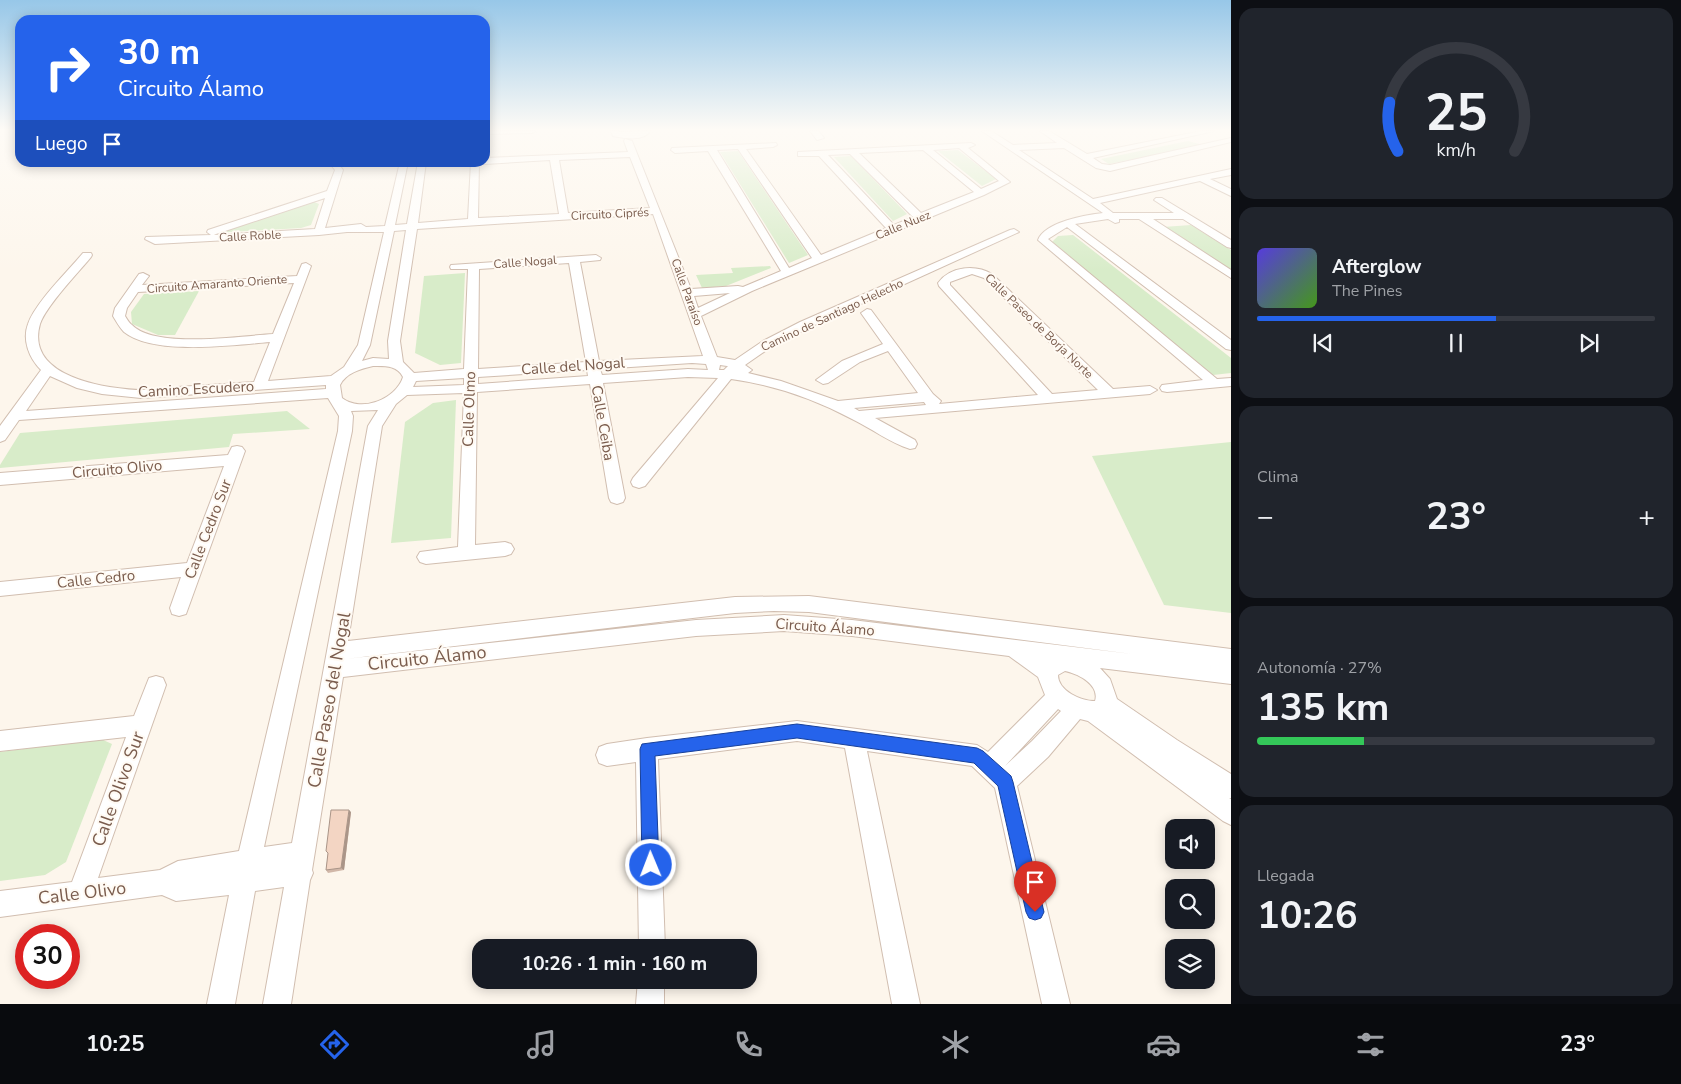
<!DOCTYPE html>
<html lang="es">
<head>
<meta charset="utf-8">
<style>
  :root { --surface:#171b24; --page:#20242c; --text:#f1f3f6; --muted:#9ea1a6; --line:#363941; --accent:#2563eb }
  body { margin:0; font-family:"Nunito Sans",sans-serif; background:var(--page); color:var(--text); height:100vh; display:flex; flex-direction:column; font-size:19px; white-space:nowrap }
  * { box-sizing:border-box; margin:0 }
  p { font-size:16px; color:var(--muted) }
  .icon { flex:none; width:28px; height:28px; fill:none; stroke:currentColor; stroke-width:2; stroke-linecap:round; stroke-linejoin:round }
  .map { position:relative; flex:1; overflow:hidden }
  .side { display:flex; flex-direction:column; gap:8px; padding:8px; background:#0d0f14; width:450px }
  .side>* { flex:none }
  .banner { position:absolute; left:15px; top:15px; width:475px; height:152px; border-radius:15px; box-shadow:0 2px 12px #0003; background:#2563eb; color:#fff; overflow:hidden }
  .controls { position:absolute; left:1165px; top:819px; display:grid; gap:10px }
  .controls a { display:grid; place-items:center; width:50px; height:50px; border-radius:10px; background:var(--surface); box-shadow:0 2px 12px #0003; font-size:25px }
  .speed { position:absolute; left:15px; top:924px; display:flex; gap:10px; font-size:25px; font-weight:700; text-align:center }
  .speed>* { display:grid; place-content:center; width:65px; height:65px; border-radius:50%; background:var(--surface); box-shadow:0 2px 12px #0003; line-height:1 }
  .speed .limit { border:8px solid #d22; background:#fff; color:#111 }
  .pin { position:absolute; display:grid; place-items:center; width:42px; height:42px; color:#fff; margin:-51px -21px; border-radius:50% 50% 50% 0; rotate:-45deg; box-shadow:0 0 5px #0007 }
  .pin .icon { rotate:45deg }
  .me { position:absolute; width:55px; margin:-28px; rotate:359deg; stroke-linejoin:round; filter:drop-shadow(0 0 4px #0008) }
  .turn { display:flex; align-items:center; gap:18px; height:105px; padding:0 20px; font-size:22px }
  .turn .icon { width:65px; height:65px; stroke-width:2.5 }
  .turn b { display:block; font-size:35px; line-height:42px }
  .then { display:flex; align-items:center; height:48px; padding:0 20px; background:#0003; gap:10px; font-size:19px }
  .big { font-size:38px; font-weight:700; line-height:1.1 }
  .side .tile { flex:1; display:flex; flex-direction:column; justify-content:center; gap:8px; min-width:0; padding:0 18px; border-radius:15px; background:var(--page) }
  .side .dial { align-items:center; gap:0 }
  .dial svg { height:130px; overflow:visible; fill:none; stroke:var(--line); stroke-width:7; stroke-linecap:round; text-anchor:middle }
  .dial text { fill:var(--text); stroke:none }
  .song { display:flex; align-items:center; gap:15px }
  .cover { width:60px; height:60px; border-radius:8px; background:linear-gradient(135deg,hsl(250 70% 55%),hsl(100 70% 35%)) }
  .played { height:5px; border-radius:2px; background:linear-gradient(90deg,var(--accent) 60%,var(--line) 60%) }
  .keys { display:flex; justify-content:space-around; direction:ltr }
  .heat { display:flex; justify-content:space-between; align-items:center; font-size:28px; direction:ltr }
  .charge { height:8px; border-radius:4px; background:linear-gradient(90deg,#34c759 27%,var(--line) 0) }
  .trip { position:absolute; left:472px; top:939px; width:285px; height:50px; border-radius:15px; background:var(--surface); box-shadow:0 2px 12px #0003; font-weight:700; line-height:50px; text-align:center }
  .dock { display:flex; height:80px; justify-content:space-around; align-items:center; background:#090b0e; color:var(--muted) }
  .dock .icon { width:35px; height:35px }
  .dock .selected { color:var(--accent) }
  .dock b { font-size:22px; color:var(--text) }
  main { display:flex; flex:1; min-height:0 }
  .map>svg:first-child { display:block }
</style>
</head>
<body>
<main>
<div class="map">
<svg width="1231" height="1004" viewBox="0 0 1231 1004">
  <rect width="100%" height="100%" fill="#fdf6ec"/>
  <g fill="#d8ecc9">
    <polygon points="1188,141 1203,145 1109,164 1101,159"/>
    <polygon points="958,150 996,179 982,186 938,151"/>
    <polygon points="738,151 808,255 789,263 720,152"/>
    <polygon points="851,156 907,214 893,221 834,157"/>
    <polygon points="314,202 319,204 311,225 301,228 213,233"/>
    <polygon points="1191,225 1231,250 1231,271 1163,227"/>
    <polygon points="1073,235 1231,358 1231,373 1213,375 1051,243 1058,236"/>
    <polygon points="770,266 771,268 726,286 702,288 696,275 733,273 731,268"/>
    <polygon points="465,273 461,363 440,365 415,353 424,276"/>
    <polygon points="199,291 175,335 158,335 132,324 131,312 144,294"/>
    <polygon points="456,400 451,538 391,543 405,422 433,403"/>
    <polygon points="287,411 310,429 233,434 229,447 0,468 0,465 20,433"/>
    <polygon points="1231,442 1231,613 1164,605 1092,456"/>
    <polygon points="101,739 112,744 66,862 45,875 0,881 0,752"/>
  </g>
  <g fill="none" stroke-linecap="round" stroke-linejoin="round">
    <g stroke="#d1beb0" stroke-width="2">
      <g id="street">
        <polygon points="485,131 536,131 532,133 485,134"/>
        <path d="M611 131H619V132L650 131C644 142 623 138 613 136Z"/>
        <polygon points="810,131 818,131 824,138 817,140"/>
        <path d="M982 131H991L1013 145 1057 143 1040 131H1049L1087 154 1201 131H1214L1093 158 1102 164 1110 165 1231 138V142L1110 171 1096 168 1064 148 1019 150 1093 199 1231 169V175L1210 179 1231 189V196L1200 181 1100 203 1113 213H1174L1154 200 1156 198H1162L1231 240V248L1227 247 1183 219H1153L1231 270V278L1139 219H1119V222L1115 223 1108 219 1075 224 1231 340V350L1226 349 1067 227 1048 239 1217 379 1231 378V386L1167 392 1162 391 1160 388 1162 385 1203 380 1038 240C1045 222 1085 215 1103 213Z"/>
        <path d="M625 139 632 141 691 289 738 286 743 287 781 271 708 151 675 153 671 150 672 148 776 143 777 145 773 147 746 149 821 255 886 228 819 156H798V152L971 143 975 145 968 148 1010 182 984 195 752 291 701 316 717 357 735 360 763 341 800 322 1010 230 1014 229 1019 232 808 328 771 347 745 365 752 370 748 373 781 381 838 401 918 393 888 351 860 362 828 383 823 384 816 380 842 361 883 344 861 313 867 309 871 310 933 394 941 401 939 404 1038 395 939 286 938 283C950 266 976 264 992 274L1113 389 1150 386 1157 390 1150 394 875 418 915 440 917 444 915 448 910 449C890 443 871 428 852 419 814 399 774 385 731 379L645 486 639 488 633 486 631 482 633 478 718 378 688 377 603 383 625 498 623 502 617 504 611 502 609 498 590 384 477 392 475 545 505 542 511 544 514 549 511 554 505 556 426 564 420 562 417 557 420 552 458 547 464 393 407 395 396 404 382 426 348 641 735 597 809 596 1231 649V684L1100 668 1110 679 1117 699 1177 740 1231 774V798H1229L1231 799V825L1223 821 1088 721 1080 719 1048 757 1017 786 1070 1004H1042L995 788 972 766 867 751 920 1004H892L845 748 797 741 658 759 665 948H639L636 762 607 766 599 763 596 755 599 747 607 744 647 738 797 721 977 745 988 752 1045 695 1038 677 1009 656 852 636 784 631 696 636 343 677 312 870 313 873 310 880 291 1004H263L284 887 255 891 235 1004H207L229 895 176 901 162 895 0 917V891L72 882 126 737 0 751V731L134 716 149 678 156 676 163 678 166 685 98 878 160 870 178 861 239 851 338 431 339 416 328 398 19 420 5 440 0 442V426L41 370C29 358 22 340 28 324 35 303 68 271 83 253H91L92 255 91 257C78 273 46 306 40 324 25 377 104 388 139 390 152 390 165 388 178 387 203 385 228 384 254 382L270 342C234 345 154 356 124 332 120 328 116 321 113 316L115 308 139 274 143 273 149 276 142 285 297 276 302 264 306 263 311 266 268 381 331 376 344 367 358 345 384 232H347L319 235 155 244 145 239 146 237 211 235 207 232 208 230 327 191 335 170 331 165 335 162 338 163 343 170 325 228 361 224 366 227 385 226 400 162H408L395 225 407 224 418 162H426L418 223 468 219 471 162H479L478 218 559 214 550 160 485 164 482 162H485V158L628 152 624 141ZM959 148 999 181 981 189 933 150ZM738 149 812 258 789 268 717 150ZM923 150 974 192 921 213 859 153ZM850 154 913 217 894 225 828 155ZM630 157 650 208 568 213 559 160ZM325 198 315 229 214 235 216 234ZM653 214 703 356 599 361 580 262 600 260 601 258 596 255 451 265 450 267 451 269H468L464 369 414 373 403 362 400 341 417 229ZM406 230 388 341 389 359 373 358 362 361 370 345 394 231ZM569 263 586 362 478 369 479 269ZM972 274 984 278 1098 390 1052 394 950 285V282ZM294 283 273 334C241 336 155 349 132 325 129 323 127 319 125 316L127 308 138 292ZM730 293 698 308 694 296ZM692 363 706 364 708 370 688 369 602 375 600 369ZM720 365 727 366H728L724 370H719ZM373 366C385 366 397 365 403 377 396 399 362 413 342 398L340 385C346 373 360 369 373 366ZM587 370 588 376 478 384V377ZM50 376 77 388 102 394 141 398 326 385V389L26 411ZM464 378V385L413 387 416 381ZM924 402 926 405 859 411 854 408ZM378 410 368 426 292 843 264 847 352 431 353 416 351 411ZM774 611 809 612 1132 654 852 620 784 615 696 620 345 659 735 613ZM1065 671C1079 674 1100 685 1095 701 1081 701 1058 691 1058 675ZM1058 709 1061 711 1032 741 1005 766Z"/>
        <polygon points="459,162 446,166 442,163 442,162"/>
        <polygon points="237,446 242,447 245,451 186,614 179,616 172,614 170,608 181,577 0,596 0,582 187,563 224,466 0,485 0,473 228,455 232,447"/>
        <polygon points="638,980 664,980 664,1004 636,1004"/>
      </g>
    </g>
    <use href="#street" fill="#fff" fill-rule="evenodd"/>
  </g>
  <polygon fill="#d1b7a8" points="351,812 344,870 328,873 326,870 328,853"/>
  <polygon fill="#aa9588" points="349,810 351,812 344,870 341,868"/>
  <polygon fill="#f3d5c3" stroke="#aa9588" points="331,810 349,810 341,868 326,870 328,853 326,851"/>
  <linearGradient id="sky" x2="0" y2="1"><stop stop-color="#97c7e8"/><stop offset="0.48" stop-color="#fefbf6"/><stop offset="1" stop-color="#fefbf6" stop-opacity="0"/></linearGradient>
  <rect width="1231" height="271" fill="url(#sky)"/>
  <polygon fill="#2563eb" stroke="#184099" points="797,724 977,748 983,751 1011,776 1013,782 1044,912 1041,918 1035,920 1029,918 1026,912 998,786 974,763 797,738 655,756 659,865 657,871 651,874 645,871 642,865 640,749 642,744"/>
  <g text-anchor="middle" stroke-width="4" stroke-linejoin="round" paint-order="stroke">
    <g font-size="12" fill="#7a5c4d" stroke="#fffaf3">
      <text transform="translate(610 214) rotate(-3)" y="4">Circuito Ciprés</text>
      <text transform="translate(903 225) rotate(-22)" y="4">Calle Nuez</text>
      <text transform="translate(250 236) rotate(-3)" y="4">Calle Roble</text>
      <text transform="translate(525 262) rotate(-4)" y="4">Calle Nogal</text>
      <text transform="translate(217 284) rotate(-4)" y="4">Circuito Amaranto Oriente</text>
      <text transform="translate(687 292) rotate(70)" y="4">Calle Paraíso</text>
      <text transform="translate(832 315) rotate(-25)" y="4">Camino de Santiago Helecho</text>
      <text transform="translate(1039 326) rotate(44)" y="4">Calle Paseo de Borja Norte</text>
    </g>
    <g font-size="15" fill="#7a5c4d" stroke="#fffaf3">
      <text transform="translate(573 366) rotate(-4)" y="5">Calle del Nogal</text>
      <text transform="translate(196 389) rotate(-3)" y="5">Camino Escudero</text>
      <text transform="translate(469 409) rotate(-88)" y="5">Calle Olmo</text>
      <text transform="translate(603 423) rotate(80)" y="5">Calle Ceiba</text>
      <text transform="translate(117 469) rotate(-5)" y="5">Circuito Olivo</text>
      <text transform="translate(208 529) rotate(-69)" y="5">Calle Cedro Sur</text>
      <text transform="translate(96 579) rotate(-6)" y="5">Calle Cedro</text>
      <text transform="translate(825 627) rotate(4)" y="5">Circuito Álamo</text>
    </g>
    <g font-size="18" fill="#7a5c4d" stroke="#fffaf3">
      <text transform="translate(427 658) rotate(-6)" y="6">Circuito Álamo</text>
      <text transform="translate(329 700) rotate(-80)" y="6">Calle Paseo del Nogal</text>
      <text transform="translate(118 789) rotate(-70)" y="6">Calle Olivo Sur</text>
      <text transform="translate(82 893) rotate(-7)" y="6">Calle Olivo</text>
    </g>
  </g>
</svg>
<div class="controls">
<a><svg class="icon" aria-label="sound" viewBox="0 0 24 24"><path d="M4 9h4l5-4v14l-5-4H4zM17 9q2 3 0 6"/></svg></a>
<a><svg class="icon" aria-label="search" viewBox="0 0 24 24"><circle cx="10" cy="10" r="6"/><path d="M15 15l6 6"/></svg></a>
<a><svg class="icon" aria-label="layers" viewBox="0 0 24 24"><path d="M12 4l9 5-9 5-9-5zM3 14l9 5 9-5"/></svg></a>
</div>
<div class="speed"><div class="limit">30</div></div>
<div class="pin" style="left:1035px;top:912px;background:#d93025"><svg class="icon" aria-label="arrive" viewBox="0 0 24 24"><path d="M6 21V4h12l-3 4 3 4H6"/></svg></div>
<svg class="me" style="left:651px;top:865px" viewBox="-20 -20 40 40"><circle r="17" fill="#2563eb" stroke="#fff" stroke-width="3"/><path d="M0-11L8 9 0 5-8 9z" fill="#fff"/></svg>
<div class="trip">10:26 · 1 min · 160 m</div>
<div class="banner">
<div class="turn"><svg class="icon" aria-label="right" viewBox="0 0 24 24"><path d="M7 20v-9h11M14 6l5 5-5 5"/></svg><div><b>30 m</b>Circuito Álamo</div></div>
<div class="then">Luego<svg class="icon" aria-label="arrive" viewBox="0 0 24 24"><path d="M6 21V4h12l-3 4 3 4H6"/></svg></div>
</div>
</div>
<section class="side">
<div class="tile dial"><svg viewBox="0 0 100 80">
<path d="M14 69A42 42 0 1 1 86 69"/>
<path d="M14 69A42 42 0 0 1 9 39" stroke="#2563eb"/>
<text x="50" y="56" font-size="32" font-weight="700">25</text>
<text x="50" y="72" font-size="11">km/h</text>
</svg></div>
<div class="tile">
<div class="song"><i class="cover"></i><div><b>Afterglow</b><p>The Pines</p></div></div>
<div class="played"></div>
<div class="keys"><svg class="icon" aria-label="previous" viewBox="0 0 24 24"><path d="M18 5L8 12l10 7zM5 5v14"/></svg><svg class="icon" aria-label="pause" viewBox="0 0 24 24"><path d="M8 5v14M16 5v14"/></svg><svg class="icon" aria-label="next" viewBox="0 0 24 24"><path d="M6 5l10 7-10 7zM19 5v14"/></svg></div>
</div>
<div class="tile"><p>Clima</p>
<div class="heat"><a>−</a><b class="big">23°</b><a>+</a></div>
</div>
<div class="tile"><p>Autonomía · 27%</p><b class="big">135 km</b><div class="charge"></div></div>
<div class="tile"><p>Llegada</p><b class="big">10:26</b></div>
</section>
</main>
<nav class="dock">
<b>10:25</b>
<svg class="icon selected" aria-label="directions" viewBox="0 0 24 24"><path d="M12 3l9 9-9 9-9-9zM9 14v-3h6M13 9l2 2-2 2"/></svg>
<svg class="icon" aria-label="music" viewBox="0 0 24 24"><path d="M9 18V5l10-2v13"/><circle cx="6" cy="18" r="3"/><circle cx="16" cy="16" r="3"/></svg>
<svg class="icon" aria-label="phone" viewBox="0 0 24 24"><path d="M5 4h4l2 5-3 2q2 4 5 5l2-3 5 2v4C11 20 4 13 5 4z"/></svg>
<svg class="icon" aria-label="climate" viewBox="0 0 24 24"><path d="M12 3v18M4 7l16 10M4 17L20 7"/></svg>
<svg class="icon" aria-label="car" viewBox="0 0 24 24"><path d="M5 17H2v-5l4-1 3-4h7l3 4 3 1v5h-3M9 17h6M6 11h13"/><circle cx="7" cy="17" r="2"/><circle cx="17" cy="17" r="2"/></svg>
<svg class="icon" aria-label="filters" viewBox="0 0 24 24"><path d="M4 7h16M4 17h16"/><circle cx="9" cy="7" r="2"/><circle cx="15" cy="17" r="2"/></svg>
<b>23°</b>
</nav>
</body>
</html>
